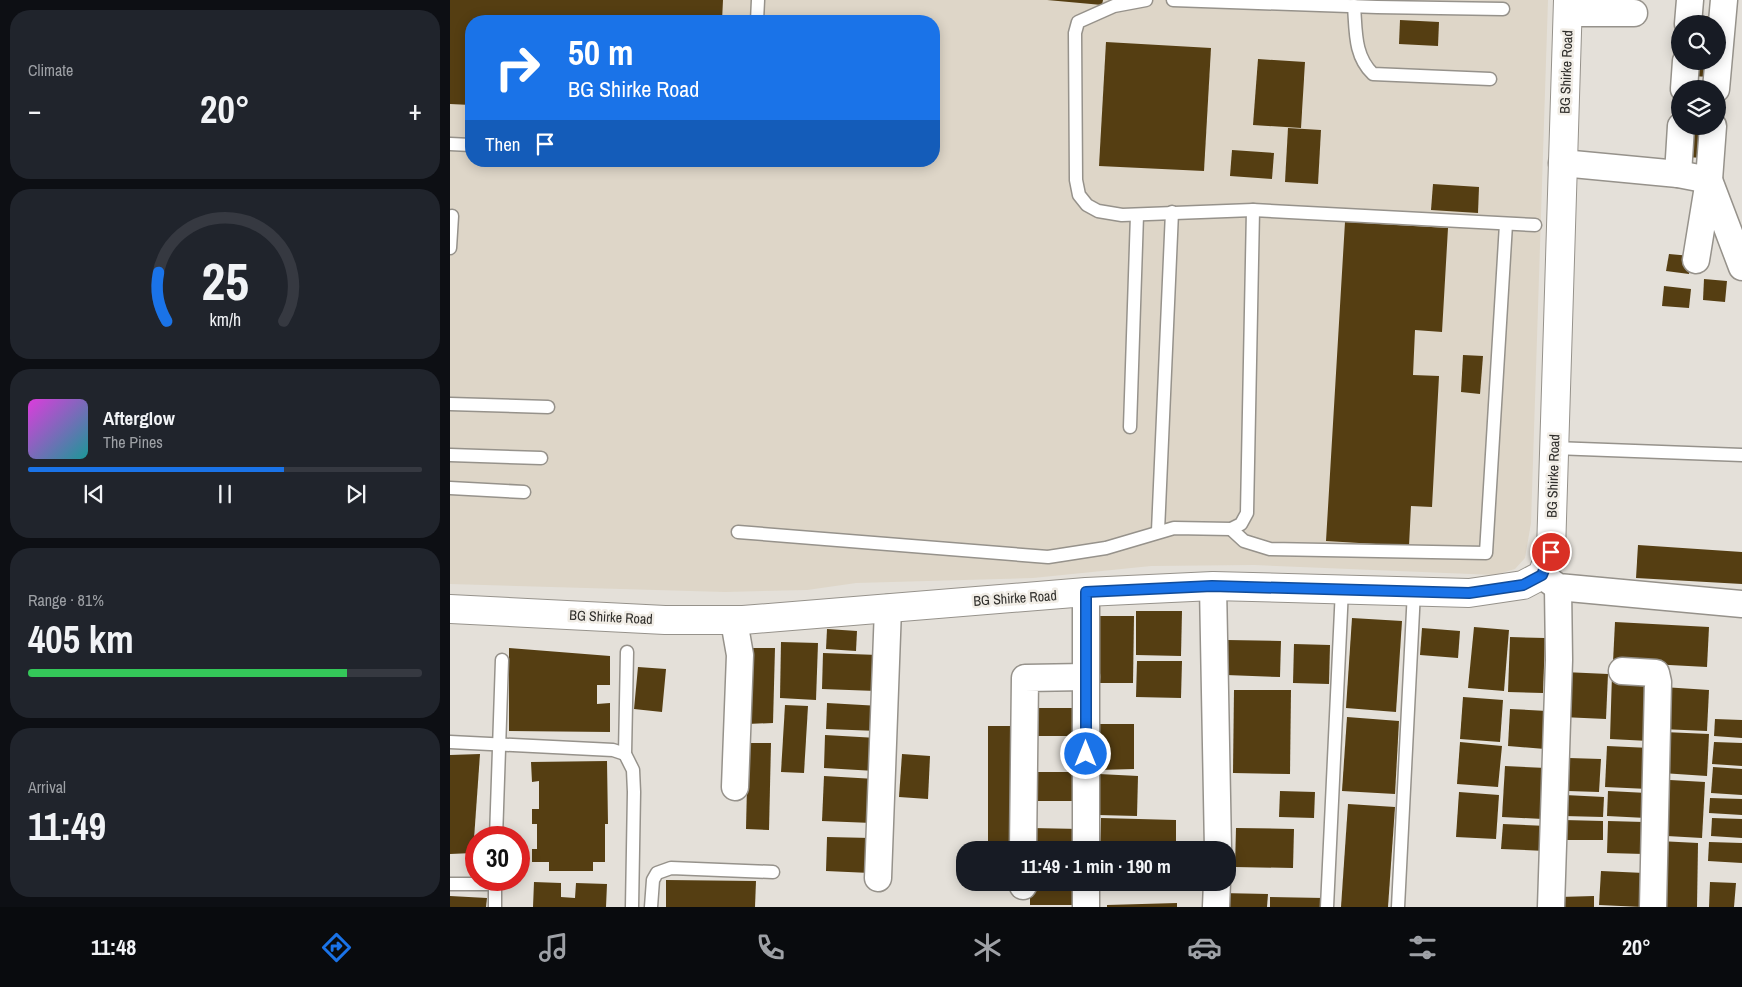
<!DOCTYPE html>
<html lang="en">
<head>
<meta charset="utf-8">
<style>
  :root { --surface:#171b24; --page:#20242c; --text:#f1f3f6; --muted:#9ea1a6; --line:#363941; --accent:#1a73e8 }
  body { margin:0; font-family:"Archivo Narrow",sans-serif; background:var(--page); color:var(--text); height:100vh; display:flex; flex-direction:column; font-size:19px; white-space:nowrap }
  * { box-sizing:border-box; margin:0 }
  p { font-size:16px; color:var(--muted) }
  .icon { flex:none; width:28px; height:28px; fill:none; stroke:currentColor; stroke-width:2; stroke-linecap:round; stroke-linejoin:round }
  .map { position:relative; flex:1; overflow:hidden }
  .sheet { display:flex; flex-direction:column; gap:10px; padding:10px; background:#0d0f14; width:450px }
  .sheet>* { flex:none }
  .guide { position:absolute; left:15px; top:15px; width:475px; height:152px; border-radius:20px; box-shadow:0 2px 12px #0003; background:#1a73e8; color:#fff; overflow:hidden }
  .fabs { position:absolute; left:1221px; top:15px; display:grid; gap:10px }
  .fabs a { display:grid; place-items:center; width:55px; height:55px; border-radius:50%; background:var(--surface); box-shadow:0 2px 12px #0003; font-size:25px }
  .speed { position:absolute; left:15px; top:826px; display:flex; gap:10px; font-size:25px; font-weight:700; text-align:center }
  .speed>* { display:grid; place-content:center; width:65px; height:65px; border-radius:50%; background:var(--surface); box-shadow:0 2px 12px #0003; line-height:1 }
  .speed .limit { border:8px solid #d22; background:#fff; color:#111 }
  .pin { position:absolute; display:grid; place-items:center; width:42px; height:42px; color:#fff; margin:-21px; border:2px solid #fff; border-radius:50%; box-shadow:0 1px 5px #0007 }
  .me { position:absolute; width:55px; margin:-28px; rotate:0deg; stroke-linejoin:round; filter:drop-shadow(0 0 4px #0008) }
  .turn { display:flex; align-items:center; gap:18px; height:105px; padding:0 20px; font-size:22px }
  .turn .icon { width:65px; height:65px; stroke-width:2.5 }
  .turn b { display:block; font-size:35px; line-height:42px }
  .then { display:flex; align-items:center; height:48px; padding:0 20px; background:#0003; gap:10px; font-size:19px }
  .big { font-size:38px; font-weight:700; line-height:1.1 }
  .sheet .widget { flex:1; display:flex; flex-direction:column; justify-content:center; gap:8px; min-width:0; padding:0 18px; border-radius:20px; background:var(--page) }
  .sheet .dial { align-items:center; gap:0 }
  .dial svg { height:130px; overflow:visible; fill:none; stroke:var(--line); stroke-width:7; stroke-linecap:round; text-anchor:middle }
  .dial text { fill:var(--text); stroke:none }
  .song { display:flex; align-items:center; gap:15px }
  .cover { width:60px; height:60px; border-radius:8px; background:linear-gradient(135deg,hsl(300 70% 55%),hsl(180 70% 35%)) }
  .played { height:5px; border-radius:2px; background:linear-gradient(90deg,var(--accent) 65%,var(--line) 65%) }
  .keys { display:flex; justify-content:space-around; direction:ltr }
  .heat { display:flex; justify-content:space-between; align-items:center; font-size:28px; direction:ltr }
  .charge { height:8px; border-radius:4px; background:linear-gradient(90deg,#34c759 81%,var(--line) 0) }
  .trip { position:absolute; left:506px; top:841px; width:280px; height:50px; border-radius:20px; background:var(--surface); box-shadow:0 2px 12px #0003; font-weight:700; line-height:50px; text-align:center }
  .dock { display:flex; height:80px; justify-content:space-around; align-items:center; background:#090b0e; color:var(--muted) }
  .dock .icon { width:35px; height:35px }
  .dock .active { color:var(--accent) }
  .dock b { font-size:22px; color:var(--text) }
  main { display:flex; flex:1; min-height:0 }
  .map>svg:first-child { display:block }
</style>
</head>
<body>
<main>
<section class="sheet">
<div class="widget"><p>Climate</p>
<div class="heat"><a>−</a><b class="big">20°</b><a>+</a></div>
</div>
<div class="widget dial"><svg viewBox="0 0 100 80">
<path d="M14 69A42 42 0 1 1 86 69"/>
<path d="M14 69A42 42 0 0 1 9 39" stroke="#1a73e8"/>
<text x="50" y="56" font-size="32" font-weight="700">25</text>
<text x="50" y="72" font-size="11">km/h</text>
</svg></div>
<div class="widget">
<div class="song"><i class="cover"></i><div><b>Afterglow</b><p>The Pines</p></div></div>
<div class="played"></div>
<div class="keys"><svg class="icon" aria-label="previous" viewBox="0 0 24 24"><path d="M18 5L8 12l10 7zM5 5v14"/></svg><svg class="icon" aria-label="pause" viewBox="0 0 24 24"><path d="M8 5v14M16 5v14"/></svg><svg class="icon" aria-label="next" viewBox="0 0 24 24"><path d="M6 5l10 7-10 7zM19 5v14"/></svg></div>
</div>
<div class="widget"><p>Range · 81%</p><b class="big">405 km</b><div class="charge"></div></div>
<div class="widget"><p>Arrival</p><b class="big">11:49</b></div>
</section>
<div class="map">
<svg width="1292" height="907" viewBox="0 0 1292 907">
  <rect width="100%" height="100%" fill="#e4e0d9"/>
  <path fill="#ded6c8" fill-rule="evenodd" d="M0 0H1098L1081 523 1075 558 1065 569 1045 575 804 565 701 566 583 578 406 583 357 590 275 592 0 584ZM21 21H484V161H21Z"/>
  <g fill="#553e12">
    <polygon points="0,0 273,0 272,21 21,21 21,105 0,104"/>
    <polygon points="597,0 653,0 652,5"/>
    <polygon points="1245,15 1265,17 1264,24 1245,24"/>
    <polygon points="950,20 989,22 988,46 949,44"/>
    <polygon points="656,42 761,48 754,171 649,166"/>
    <polygon points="808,59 855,62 851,128 803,125"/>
    <polygon points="1242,61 1262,61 1261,77 1241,76"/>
    <polygon points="838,128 871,130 868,184 835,182"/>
    <polygon points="1233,131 1259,133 1258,158 1231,157"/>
    <polygon points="782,150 824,153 822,179 780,176"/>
    <polygon points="983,184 1029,187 1028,213 981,210"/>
    <polygon points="895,222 998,228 992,332 965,330 963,375 989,376 982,507 961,506 959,546 876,541"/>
    <polygon points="1219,254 1241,256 1239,274 1216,271"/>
    <polygon points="1254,279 1277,281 1275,302 1253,300"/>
    <polygon points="1214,286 1241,289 1239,308 1212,306"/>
    <polygon points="1013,355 1033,356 1030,394 1011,392"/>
    <polygon points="1188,545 1292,552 1292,584 1186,578"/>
    <polygon points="686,611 732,611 731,656 686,655"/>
    <polygon points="645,616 684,616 683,683 645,683"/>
    <polygon points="902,618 952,621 946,712 896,708"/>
    <polygon points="1165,622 1259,627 1257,667 1163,662"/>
    <polygon points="1024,627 1059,630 1054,691 1018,688"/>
    <polygon points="972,628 1010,631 1008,658 970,655"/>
    <polygon points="377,629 407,631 406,651 376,649"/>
    <polygon points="1060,637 1095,638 1093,693 1058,692"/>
    <polygon points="777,640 831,641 830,677 776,675"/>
    <polygon points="331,642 368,643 366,700 330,698"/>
    <polygon points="844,644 880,645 879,684 843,683"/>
    <polygon points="59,648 160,656 160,685 147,685 147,704 160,703 160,732 59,731"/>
    <polygon points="300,648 325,648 323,723 297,724"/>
    <polygon points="373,653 428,655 426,691 372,689"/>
    <polygon points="687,661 732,661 731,698 686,697"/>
    <polygon points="188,667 216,669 212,712 184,709"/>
    <polygon points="1114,672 1158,674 1156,719 1112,717"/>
    <polygon points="1162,674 1201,675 1199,741 1160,739"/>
    <polygon points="1213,687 1259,690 1257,731 1211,729"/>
    <polygon points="784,690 841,690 840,774 783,773"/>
    <polygon points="1013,697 1053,700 1050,742 1010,739"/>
    <polygon points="377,703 430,706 428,731 376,729"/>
    <polygon points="335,705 358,706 354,773 331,772"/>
    <rect x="580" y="708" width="51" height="28"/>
    <polygon points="1060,709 1097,711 1095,749 1058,746"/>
    <polygon points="897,717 949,721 945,794 892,791"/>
    <polygon points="1265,719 1292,720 1292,738 1264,736"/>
    <polygon points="648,724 684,724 684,769 648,770"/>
    <rect x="538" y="726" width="30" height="124"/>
    <polygon points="1214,732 1259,734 1257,776 1212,773"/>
    <polygon points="375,735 427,738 425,771 374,768"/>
    <polygon points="1010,742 1052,746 1048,787 1007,784"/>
    <polygon points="1264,742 1292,743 1292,766 1262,764"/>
    <polygon points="298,743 321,743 319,830 296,829"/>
    <polygon points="1157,746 1200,748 1198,789 1155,787"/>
    <polygon points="30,754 23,853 0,854 0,755"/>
    <polygon points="452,754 480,756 478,799 449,797"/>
    <polygon points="1119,758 1151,759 1149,792 1118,791"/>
    <polygon points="157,761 158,824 155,824 155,862 143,862 143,871 99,871 99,862 82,862 82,849 87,849 87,824 82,824 82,809 89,809 89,781 82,782 81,762"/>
    <polygon points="1055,766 1096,768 1093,819 1052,817"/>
    <polygon points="1263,767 1292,769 1292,795 1261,793"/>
    <polygon points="579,772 629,772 629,801 580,801"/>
    <polygon points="649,774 688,776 687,816 648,815"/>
    <polygon points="374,776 425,779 422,823 372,821"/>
    <polygon points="1220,780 1255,782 1252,838 1217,836"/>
    <polygon points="830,791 865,792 864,818 829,817"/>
    <polygon points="1158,791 1197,793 1196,818 1157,816"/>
    <polygon points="1009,792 1049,795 1046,839 1006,837"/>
    <polygon points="1115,795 1154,797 1153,817 1114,816"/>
    <polygon points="1260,798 1292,799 1292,815 1259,813"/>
    <polygon points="898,804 945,807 938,907 891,907"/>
    <polygon points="651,818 726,820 726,850 650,850"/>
    <polygon points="1262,818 1292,819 1292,838 1261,836"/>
    <polygon points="1114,820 1153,821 1153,840 1113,840"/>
    <polygon points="1158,821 1194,822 1194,854 1157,853"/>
    <polygon points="1053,824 1097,826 1096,851 1051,849"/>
    <polygon points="581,828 630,829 630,850 581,850"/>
    <polygon points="786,828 844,829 843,868 785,867"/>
    <polygon points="377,837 421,838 420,873 376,871"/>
    <polygon points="1209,841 1248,843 1247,907 1207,907"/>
    <polygon points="1259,842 1292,843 1292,863 1258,861"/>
    <polygon points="1151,871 1194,873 1192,907 1149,905"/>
    <polygon points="216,880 306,881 305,907 216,907"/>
    <polygon points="84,882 111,883 111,897 125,898 126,883 157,884 156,907 83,907"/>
    <rect x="538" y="882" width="30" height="8"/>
    <rect x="580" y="882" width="50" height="23"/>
    <polygon points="1260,882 1286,883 1284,907 1259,907"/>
    <polygon points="771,893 818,894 817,907 771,907"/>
    <polygon points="0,896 37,898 36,907 0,907"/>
    <polygon points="1144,896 1144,907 1109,907 1109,897"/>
    <polygon points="820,897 874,898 873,907 820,907"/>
    <polygon points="727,903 727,907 657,907 657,905"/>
  </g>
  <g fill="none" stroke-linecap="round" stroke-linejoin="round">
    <g stroke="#96928b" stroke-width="15">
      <g id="service">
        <polyline points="696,0 664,6 628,22 625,33 626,180 629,195 637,205 648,211 672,215 803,210 1085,225"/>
        <polyline points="723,0 927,7 1053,9"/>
        <path d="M904 6C906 31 904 56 923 74L1040 79"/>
        <polyline points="307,21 308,0"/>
        <polyline points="0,144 21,145"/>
        <polyline points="0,248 2,216"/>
        <polyline points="0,404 98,407"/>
        <polyline points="680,427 687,215"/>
        <polyline points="1104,448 1292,455"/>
        <polyline points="0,455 91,458"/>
        <polyline points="0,488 74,492"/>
        <polyline points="781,529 794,541 820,549 1036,553 1056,224"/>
        <polyline points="708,531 722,212"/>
        <polyline points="288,532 598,557 656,548 724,528 781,529 791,524 797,513 803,210"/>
        <polyline points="177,652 175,754 183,770 184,792 182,907"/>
        <polyline points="0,742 163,750 175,754"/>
        <polyline points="46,838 52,660"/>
        <polyline points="0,884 45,884 45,880"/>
        <polyline points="45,884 45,907"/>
        <polyline points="201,907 203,880 207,873 221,868 323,872"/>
        <polyline points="877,907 892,589"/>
        <polyline points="948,907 964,591"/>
      </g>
    </g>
    <g stroke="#96928b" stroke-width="29">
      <g id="minor">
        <polyline points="1118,13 1184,13"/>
        <polyline points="1238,24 1240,0"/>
        <polyline points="1234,89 1236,61"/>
        <polyline points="1266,89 1274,0"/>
        <polyline points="1112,163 1228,174 1259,180 1292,267"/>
        <polyline points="1228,174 1231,126"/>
        <polyline points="1246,260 1259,180 1263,126"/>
        <polyline points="1094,577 1108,587 1292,604"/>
        <polyline points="763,586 768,850"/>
        <polyline points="284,621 290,655 285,787"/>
        <polyline points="1172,671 1206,673 1208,682 1203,907"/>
        <polyline points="573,850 575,678 636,677"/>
        <polyline points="636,850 636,592"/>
        <polyline points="428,878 438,608"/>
        <polyline points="573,886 573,882"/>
        <polyline points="636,907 636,882"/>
        <polyline points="766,907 767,882"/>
        <polyline points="1101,907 1109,660 1108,587"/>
      </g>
    </g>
    <g stroke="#96928b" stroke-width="30">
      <polyline id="tertiary" points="0,609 215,620 293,620 636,592 763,586 1019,593 1073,585 1092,575 1101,551 1118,0"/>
    </g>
    <use href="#service" stroke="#fff" stroke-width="12"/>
    <use href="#minor" stroke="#fff" stroke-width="26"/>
    <use href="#tertiary" stroke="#fff" stroke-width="28"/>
  </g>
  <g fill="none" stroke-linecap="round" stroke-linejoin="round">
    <g stroke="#114b97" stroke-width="12">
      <polyline id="route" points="636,754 636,592 762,586 1019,593 1073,585 1092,575 1101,552"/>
    </g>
    <use href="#route" stroke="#1a73e8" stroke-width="9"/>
  </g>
  <g text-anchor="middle" stroke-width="5" stroke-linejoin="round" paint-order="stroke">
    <g font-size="14" fill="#2f2e2b" stroke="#f1ede6">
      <text transform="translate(1116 72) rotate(-88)" y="5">BG Shirke Road</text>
      <text transform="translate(1103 476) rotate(-88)" y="5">BG Shirke Road</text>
      <text transform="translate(565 598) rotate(-4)" y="5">BG Shirke Road</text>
      <text transform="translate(161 617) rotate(3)" y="5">BG Shirke Road</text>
    </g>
  </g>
</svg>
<div class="fabs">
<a><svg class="icon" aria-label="search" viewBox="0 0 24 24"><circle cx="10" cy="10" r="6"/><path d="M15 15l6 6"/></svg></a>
<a><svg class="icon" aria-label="layers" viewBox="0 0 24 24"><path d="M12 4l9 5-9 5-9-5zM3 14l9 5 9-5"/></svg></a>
</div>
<div class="speed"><div class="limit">30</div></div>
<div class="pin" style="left:1101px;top:552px;background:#d93025"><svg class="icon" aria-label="arrive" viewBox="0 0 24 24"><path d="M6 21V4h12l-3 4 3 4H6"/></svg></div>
<svg class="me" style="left:636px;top:754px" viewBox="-20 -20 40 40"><circle r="17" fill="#1a73e8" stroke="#fff" stroke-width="3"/><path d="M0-11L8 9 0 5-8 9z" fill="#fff"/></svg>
<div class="trip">11:49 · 1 min · 190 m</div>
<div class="guide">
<div class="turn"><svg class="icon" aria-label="right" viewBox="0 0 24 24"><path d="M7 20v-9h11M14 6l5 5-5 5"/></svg><div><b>50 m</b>BG Shirke Road</div></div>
<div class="then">Then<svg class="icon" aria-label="arrive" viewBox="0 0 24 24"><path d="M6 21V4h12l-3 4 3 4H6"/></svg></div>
</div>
</div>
</main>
<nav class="dock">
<b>11:48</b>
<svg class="icon active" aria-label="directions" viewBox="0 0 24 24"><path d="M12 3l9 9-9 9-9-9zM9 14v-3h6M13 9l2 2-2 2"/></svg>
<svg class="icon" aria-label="music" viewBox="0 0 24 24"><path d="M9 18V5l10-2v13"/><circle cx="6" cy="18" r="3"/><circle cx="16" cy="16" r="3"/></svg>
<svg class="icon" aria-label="phone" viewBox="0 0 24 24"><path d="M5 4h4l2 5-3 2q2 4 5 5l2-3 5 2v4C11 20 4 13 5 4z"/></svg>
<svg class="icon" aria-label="climate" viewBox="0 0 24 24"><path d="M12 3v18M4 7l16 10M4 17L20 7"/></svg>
<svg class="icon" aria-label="car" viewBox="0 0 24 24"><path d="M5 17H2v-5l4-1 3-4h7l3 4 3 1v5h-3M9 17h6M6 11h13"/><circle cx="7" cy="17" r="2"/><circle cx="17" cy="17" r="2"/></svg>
<svg class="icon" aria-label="filters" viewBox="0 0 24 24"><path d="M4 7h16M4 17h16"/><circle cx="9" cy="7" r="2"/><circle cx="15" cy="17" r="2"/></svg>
<b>20°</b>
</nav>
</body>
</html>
